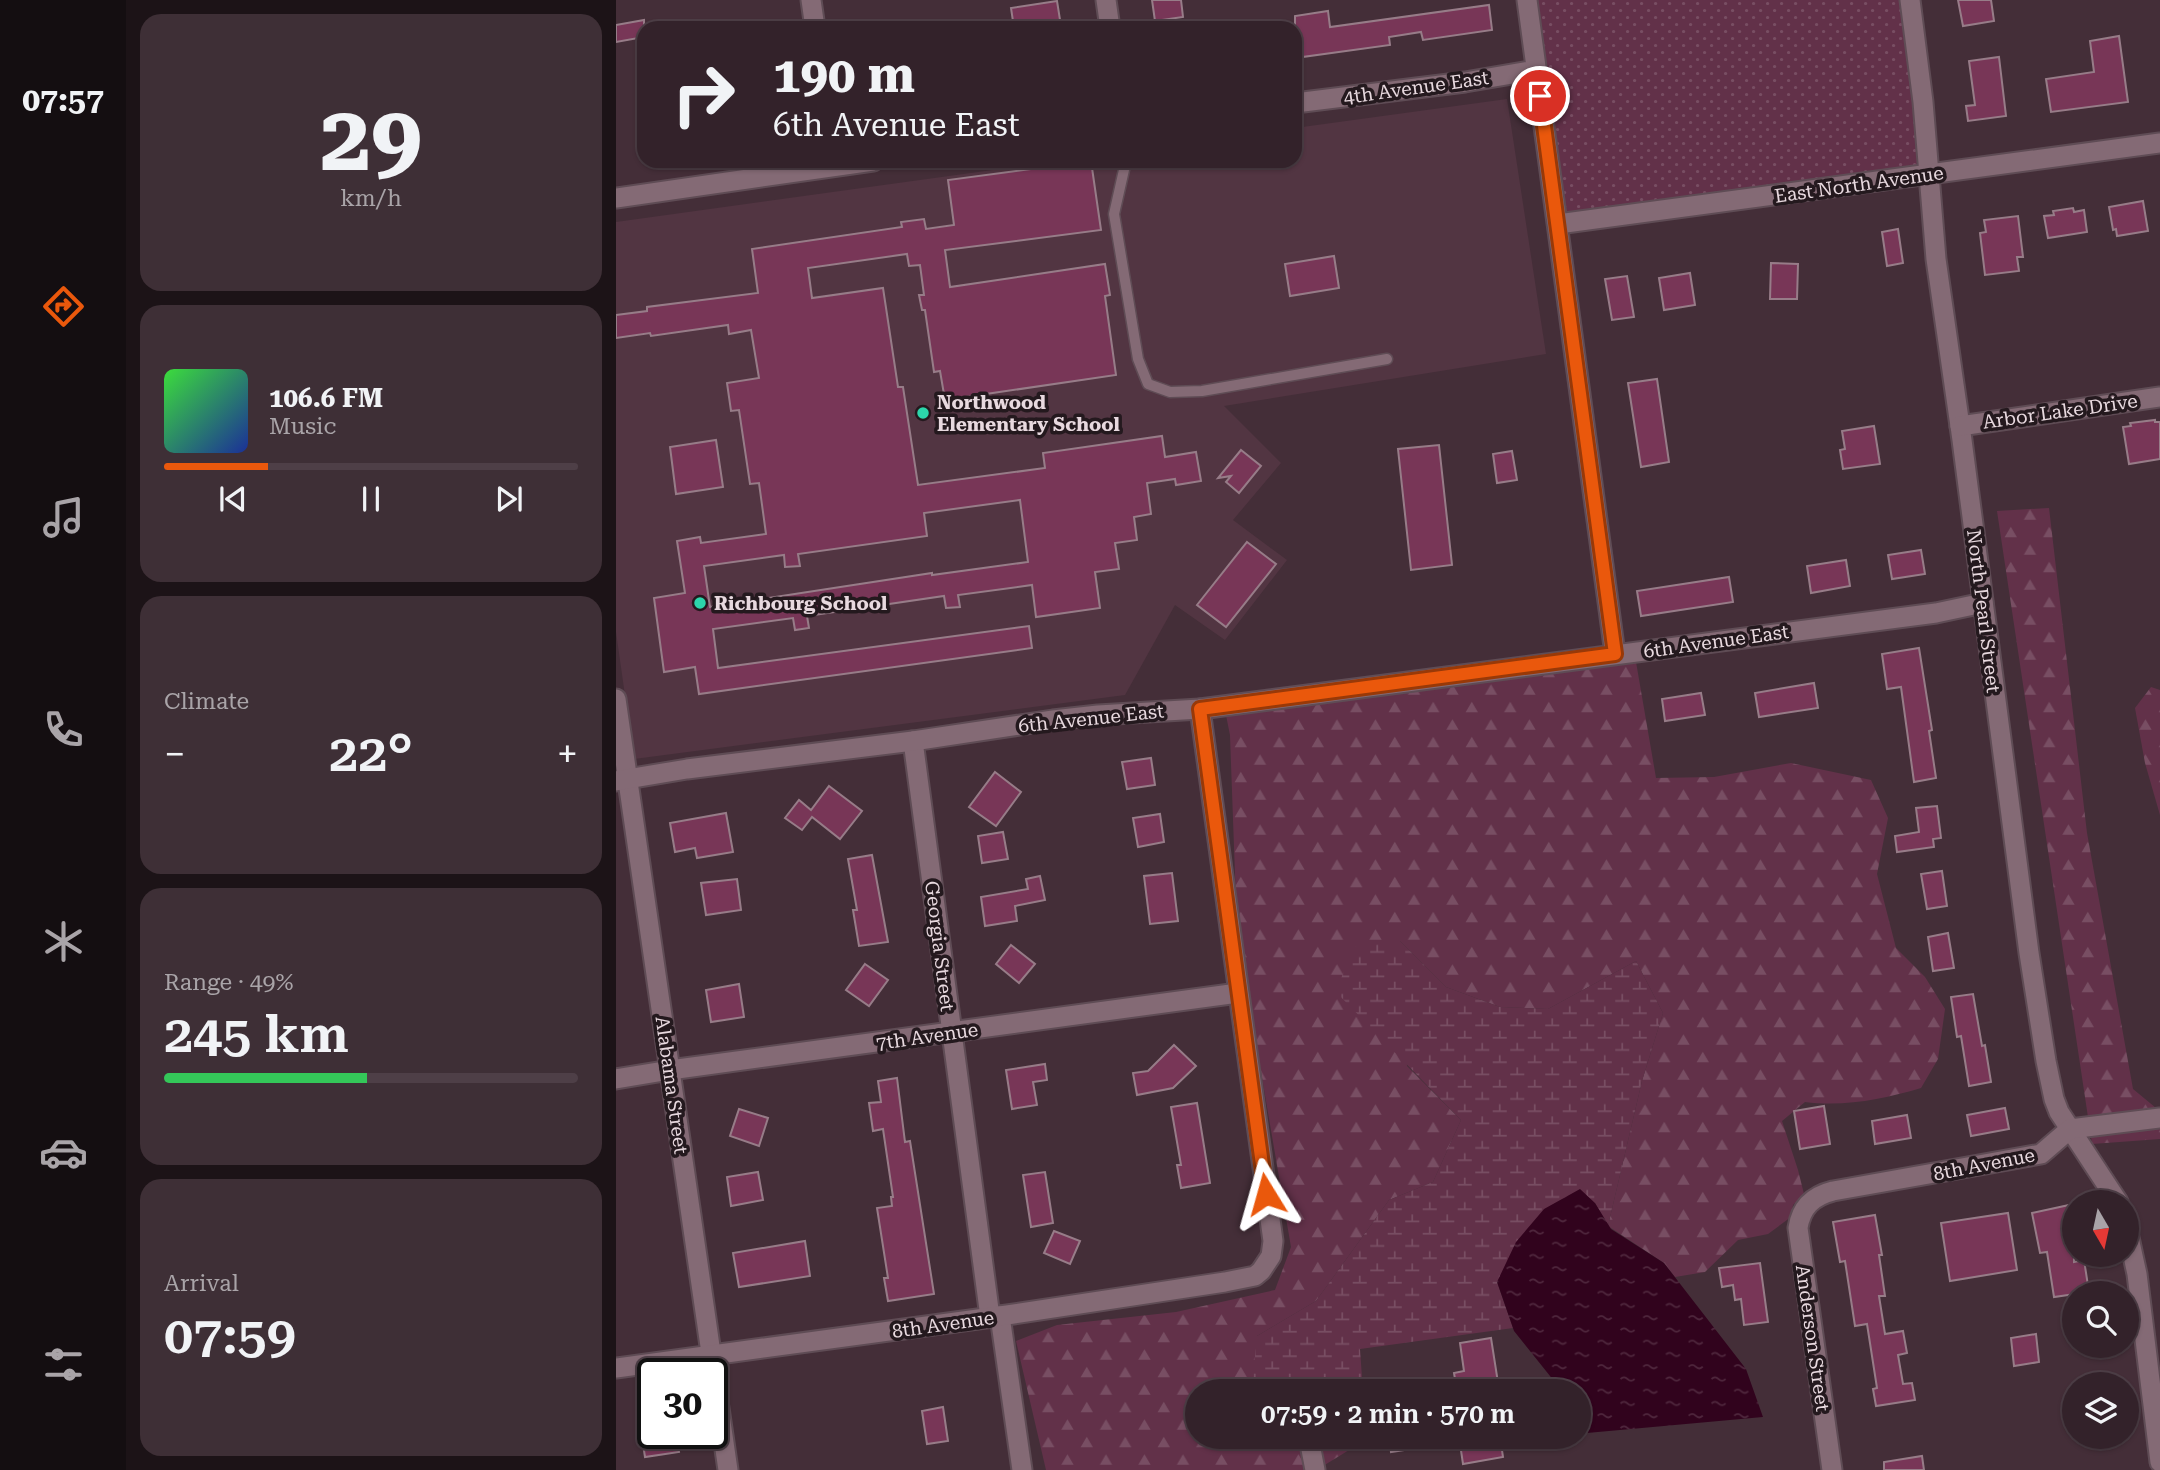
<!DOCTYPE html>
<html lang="en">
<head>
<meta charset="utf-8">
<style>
  :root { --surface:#33222a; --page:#3e2f36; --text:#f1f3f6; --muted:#a9a4a8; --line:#4e3f47; --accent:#ea580c }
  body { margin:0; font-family:"Roboto Serif",serif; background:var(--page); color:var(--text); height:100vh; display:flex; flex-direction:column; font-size:26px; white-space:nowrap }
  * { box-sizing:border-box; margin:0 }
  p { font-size:23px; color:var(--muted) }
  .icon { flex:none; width:38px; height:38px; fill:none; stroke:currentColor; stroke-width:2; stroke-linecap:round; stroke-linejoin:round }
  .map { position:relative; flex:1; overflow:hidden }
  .drawer { display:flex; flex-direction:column; gap:14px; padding:14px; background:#1c1317; width:490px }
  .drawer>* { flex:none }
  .guide { position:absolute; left:21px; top:21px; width:665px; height:147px; border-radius:21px; box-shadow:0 2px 5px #0004,0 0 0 2px var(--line); background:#33222a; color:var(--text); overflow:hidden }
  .needle { width:46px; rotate:171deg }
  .tools { position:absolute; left:1446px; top:1190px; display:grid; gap:14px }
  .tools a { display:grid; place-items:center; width:77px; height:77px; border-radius:50%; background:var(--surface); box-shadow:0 2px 5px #0004,0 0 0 2px var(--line); font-size:35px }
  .speed { position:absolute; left:21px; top:1358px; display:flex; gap:14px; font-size:35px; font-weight:700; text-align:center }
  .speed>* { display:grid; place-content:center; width:91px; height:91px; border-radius:50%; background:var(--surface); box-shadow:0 2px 5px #0004,0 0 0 2px var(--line); line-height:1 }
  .speed .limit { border:4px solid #111; border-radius:10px; background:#fff; color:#111 }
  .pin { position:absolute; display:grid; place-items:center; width:60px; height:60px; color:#fff; margin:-30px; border:4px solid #fff; border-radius:50%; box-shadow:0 2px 7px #0007 }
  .me { position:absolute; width:77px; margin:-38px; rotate:352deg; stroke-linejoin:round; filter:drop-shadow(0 0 5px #0008) }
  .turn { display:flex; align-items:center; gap:24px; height:147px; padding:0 21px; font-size:32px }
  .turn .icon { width:91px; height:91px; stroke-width:2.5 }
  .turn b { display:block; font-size:49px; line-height:60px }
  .big { font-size:52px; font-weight:600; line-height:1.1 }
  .drawer .tile { flex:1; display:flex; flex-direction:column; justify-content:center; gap:10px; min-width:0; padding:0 24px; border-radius:21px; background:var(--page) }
  .drawer .dial { align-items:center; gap:0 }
  .dial b { font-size:91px; line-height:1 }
  .song { display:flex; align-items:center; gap:21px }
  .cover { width:84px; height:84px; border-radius:10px; background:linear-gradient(135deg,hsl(120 70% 55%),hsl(230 70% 35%)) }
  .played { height:7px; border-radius:4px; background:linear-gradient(90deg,var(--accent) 25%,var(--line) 25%) }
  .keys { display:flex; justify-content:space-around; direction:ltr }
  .heat { display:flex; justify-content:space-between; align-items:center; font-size:38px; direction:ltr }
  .charge { height:10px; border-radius:5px; background:linear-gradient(90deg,#34c759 49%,var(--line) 0) }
  .trip { position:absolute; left:569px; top:1379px; width:406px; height:70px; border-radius:35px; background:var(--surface); box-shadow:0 2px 5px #0004,0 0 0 2px var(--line); font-weight:600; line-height:70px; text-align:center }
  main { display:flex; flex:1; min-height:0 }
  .tab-bar { display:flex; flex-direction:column; width:126px; justify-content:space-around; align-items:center; background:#140e11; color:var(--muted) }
  .tab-bar .icon { width:49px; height:49px }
  .tab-bar .active { color:var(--accent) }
  .tab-bar b { font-size:32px; color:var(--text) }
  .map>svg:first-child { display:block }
</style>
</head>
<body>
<main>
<nav class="tab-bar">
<b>07:57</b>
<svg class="icon active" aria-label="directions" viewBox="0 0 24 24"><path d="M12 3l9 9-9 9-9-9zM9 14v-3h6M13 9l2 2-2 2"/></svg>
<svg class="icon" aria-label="music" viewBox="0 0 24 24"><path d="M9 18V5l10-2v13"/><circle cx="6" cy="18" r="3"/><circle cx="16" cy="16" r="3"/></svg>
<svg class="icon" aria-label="phone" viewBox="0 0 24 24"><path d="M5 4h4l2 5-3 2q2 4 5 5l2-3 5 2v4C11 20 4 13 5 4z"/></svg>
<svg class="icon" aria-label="climate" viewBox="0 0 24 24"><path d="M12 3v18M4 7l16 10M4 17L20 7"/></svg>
<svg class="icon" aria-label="car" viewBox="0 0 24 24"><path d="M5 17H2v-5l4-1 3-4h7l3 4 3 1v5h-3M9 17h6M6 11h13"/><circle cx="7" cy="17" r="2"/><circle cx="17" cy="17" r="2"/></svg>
<svg class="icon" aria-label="filters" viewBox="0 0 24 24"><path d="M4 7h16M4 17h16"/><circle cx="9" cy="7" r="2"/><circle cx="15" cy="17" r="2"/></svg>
</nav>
<section class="drawer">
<div class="tile dial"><b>29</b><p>km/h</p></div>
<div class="tile">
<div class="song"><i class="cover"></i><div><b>106.6 FM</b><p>Music</p></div></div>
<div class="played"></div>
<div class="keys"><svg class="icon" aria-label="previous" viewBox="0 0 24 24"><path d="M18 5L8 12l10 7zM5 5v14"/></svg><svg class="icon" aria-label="pause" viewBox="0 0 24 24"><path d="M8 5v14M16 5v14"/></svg><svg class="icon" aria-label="next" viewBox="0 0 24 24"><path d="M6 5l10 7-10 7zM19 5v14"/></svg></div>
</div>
<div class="tile"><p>Climate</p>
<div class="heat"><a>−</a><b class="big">22°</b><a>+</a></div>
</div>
<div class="tile"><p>Range · 49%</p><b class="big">245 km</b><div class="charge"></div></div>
<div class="tile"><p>Arrival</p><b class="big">07:59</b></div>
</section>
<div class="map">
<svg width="1544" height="1470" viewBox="0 0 1544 1470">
  <defs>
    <pattern id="forest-firs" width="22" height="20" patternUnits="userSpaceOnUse" patternTransform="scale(1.75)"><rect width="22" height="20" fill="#623149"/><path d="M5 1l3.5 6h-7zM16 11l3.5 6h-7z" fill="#784e63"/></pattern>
    <pattern id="wetland-marsh" width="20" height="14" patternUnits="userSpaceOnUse" patternTransform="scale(1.75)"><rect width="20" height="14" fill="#623149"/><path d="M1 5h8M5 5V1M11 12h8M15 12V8" fill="none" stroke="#784e63"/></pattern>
    <pattern id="park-dots" width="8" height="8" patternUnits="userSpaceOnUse" patternTransform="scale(1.75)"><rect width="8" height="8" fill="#623149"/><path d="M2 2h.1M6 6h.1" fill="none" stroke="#784e63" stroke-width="1.8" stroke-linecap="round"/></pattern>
    <pattern id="water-ripples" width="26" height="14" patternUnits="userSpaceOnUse" patternTransform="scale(1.75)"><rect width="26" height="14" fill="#31031d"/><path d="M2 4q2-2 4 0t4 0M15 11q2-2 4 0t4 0" fill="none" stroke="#4f273d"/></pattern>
  </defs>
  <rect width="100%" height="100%" fill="#442e38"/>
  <polygon fill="#523542" points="891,99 930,354 608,406 665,463 617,520 671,560 609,640 559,605 509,695 18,759 0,632 0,222 441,161 679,161 679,128"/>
  <g fill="url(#forest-firs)">
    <polygon points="1433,508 1471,833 1517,1089 1540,1108 1472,1117 1381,511"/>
    <path d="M1020 662 1040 778 1098 777 1175 763 1255 780 1272 818 1261 874 1280 948 1309 977 1329 1009 1322 1059 1305 1088C1268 1099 1229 1107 1189 1102L1166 1121 1182 1170 1188 1194 1177 1205 1175 1217 1152 1234 1122 1240 1089 1272 1059 1277 1048 1263 992 1226 1026 1081 1047 1013 1020 961 932 1009 884 1007 830 987 784 941 791 1066 845 1120 817 1182 773 1200 700 1301 641 1336 698 1389 746 1378 747 1391H581V1437H684L690 1470H430L400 1341 441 1325 560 1312 659 1290 675 1247 630 984 620 902 614 735 610 715Z"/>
    <polygon points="1535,687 1544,690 1544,815 1529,763 1519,708"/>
    <polygon points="1544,1128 1544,1139 1476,1144 1475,1137"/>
    <polygon points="702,1437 750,1437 751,1439 707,1466"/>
  </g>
  <polygon fill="url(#wetland-marsh)" points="784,941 830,987 884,1007 932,1009 1020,961 1047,1013 1026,1081 992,1226 979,1203 881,1282 897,1328 744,1349 746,1378 698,1389 637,1378 641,1336 700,1301 773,1200 817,1182 845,1120 720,992 737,947"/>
  <polygon fill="url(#park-dots)" points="919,0 1286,0 1305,166 949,214"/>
  <polygon fill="url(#water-ripples)" points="964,1189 979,1203 995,1229 1048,1263 1130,1369 1147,1417 971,1433 963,1415 962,1391 946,1391 898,1331 881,1282 900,1242 928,1209"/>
  <g fill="#783657" stroke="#977c88" stroke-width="2" fill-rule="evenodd">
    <polygon points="536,0 565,0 567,17 539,21"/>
    <polygon points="1342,0 1375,0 1378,21 1347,26"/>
    <polygon points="441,1 445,26 398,28 395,8"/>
    <polygon points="873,5 876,30 807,40 805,32 773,37 774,45 679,58 679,16 712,11 714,27"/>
    <polygon points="28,20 28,37 0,42 0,25"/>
    <polygon points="1503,36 1512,102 1435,112 1430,79 1478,72 1474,41"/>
    <polygon points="1383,57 1390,116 1352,121 1350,106 1359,105 1353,61"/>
    <path d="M475 161 485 230 329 250 334 287 489 264 494 295 489 296 500 375 329 400 324 371 318 372 309 310H306L303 295H308L304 265 293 266 291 254 192 268 196 298 267 288 282 387H287L302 485 429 468 427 453 546 436 549 457 580 452 585 481 560 485 559 479 531 483 535 514 518 517 521 540 499 543 503 569 479 572 484 608 420 617 416 585 342 595 344 607 330 608 328 596 191 616 193 628 179 630 177 618 97 629 102 668 413 626 416 648 83 694 79 667 48 672 38 598 69 593 61 541 84 537 85 543 150 534 143 483 134 484 123 410 115 411 111 383 143 378 135 330 113 334 112 325 35 336 34 333 0 338V315L31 311V307L142 293 136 249 286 227 285 222 308 219 310 229 338 225 332 180ZM404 500 412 562 316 575V573L94 607 88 566 168 555 169 567 184 566 182 554 311 536 308 513Z"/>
    <polygon points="1527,201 1532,231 1501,236 1500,229 1497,230 1493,207"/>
    <polygon points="1457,208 1458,212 1468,210 1471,232 1432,238 1428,216 1438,215 1437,211"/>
    <polygon points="1402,216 1407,257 1401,257 1403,271 1369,275 1364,233 1370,232 1368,220"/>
    <polygon points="1282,229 1287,263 1271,266 1266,232"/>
    <polygon points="718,256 723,288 674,296 669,264"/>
    <polygon points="1155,263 1182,264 1181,299 1154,299"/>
    <polygon points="1074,273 1079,305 1048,310 1043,278"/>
    <polygon points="1011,276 1018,317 996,320 989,279"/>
    <polygon points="1041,379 1053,462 1025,467 1012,383"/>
    <polygon points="1539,420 1539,422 1544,422 1544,459 1513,464 1507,427 1515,426 1514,423"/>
    <polygon points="1258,426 1264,464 1227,469 1224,450 1229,449 1226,431"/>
    <polygon points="100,440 107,487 60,494 54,447"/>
    <polygon points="823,445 836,565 795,570 782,449"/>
    <polygon points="625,450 645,466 623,493 610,482 615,476 602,478"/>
    <polygon points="896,451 901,480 881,483 877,454"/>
    <polygon points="631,542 660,564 610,627 581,605"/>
    <polygon points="1305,550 1309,574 1276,579 1272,555"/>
    <polygon points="1230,560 1234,586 1195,593 1191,566"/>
    <polygon points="1113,577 1117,602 1025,616 1021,591"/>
    <polygon points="1303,648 1316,730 1313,731 1320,778 1298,782 1285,687 1271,689 1266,654"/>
    <polygon points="1198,683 1202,708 1143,717 1139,693"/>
    <polygon points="1085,693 1089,715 1049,721 1046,699"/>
    <polygon points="535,758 539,785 511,789 506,762"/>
    <polygon points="379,772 405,792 380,826 353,807"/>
    <polygon points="213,786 246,811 224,839 196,817 186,830 169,818 183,800 195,810"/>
    <polygon points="1321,806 1325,838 1317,839 1318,847 1281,852 1279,836 1303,832 1300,808"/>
    <polygon points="110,813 117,852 81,858 79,848 59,852 54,823"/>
    <polygon points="544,814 548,842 522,847 517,818"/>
    <polygon points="387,832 392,859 366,863 362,836"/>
    <polygon points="256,855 272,942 243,946 237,910 241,910 232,859"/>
    <polygon points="1326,871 1331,906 1311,909 1305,874"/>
    <polygon points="556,873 562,921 534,924 528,876"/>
    <polygon points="424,876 429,900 399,906 401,921 369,926 365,897 412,889 410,879"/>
    <polygon points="121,879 125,910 90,915 85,883"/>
    <polygon points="1332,933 1338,968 1317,971 1312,937"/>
    <polygon points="395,945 419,964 403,983 380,964"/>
    <polygon points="249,964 272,980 253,1006 230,990"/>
    <polygon points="123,984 128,1017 95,1022 90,990"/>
    <polygon points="1357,994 1366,1046 1369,1045 1375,1082 1353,1086 1345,1036 1341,1037 1335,997"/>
    <polygon points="558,1045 580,1066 557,1088 521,1095 517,1073 532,1071"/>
    <polygon points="429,1064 431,1080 417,1082 421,1105 396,1109 390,1070"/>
    <polygon points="281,1078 289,1142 294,1141 318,1294 272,1301 268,1278 272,1278 261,1208 276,1206 275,1197 277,1197 267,1129 257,1131 253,1103 265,1102 262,1081"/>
    <polygon points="581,1103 594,1183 565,1188 561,1165 565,1165 555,1107"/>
    <polygon points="1208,1106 1214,1144 1184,1149 1178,1111"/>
    <polygon points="1389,1108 1393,1129 1355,1136 1351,1115"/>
    <polygon points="123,1109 152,1118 143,1146 114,1136"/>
    <polygon points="1291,1115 1295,1138 1259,1144 1256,1121"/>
    <polygon points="142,1172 147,1200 115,1206 111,1177"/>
    <polygon points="429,1172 437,1223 415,1227 407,1175"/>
    <polygon points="1453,1205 1458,1229 1458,1262 1468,1260 1473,1292 1438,1297 1431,1252 1424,1253 1416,1213"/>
    <polygon points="1392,1213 1401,1270 1334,1281 1325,1223"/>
    <polygon points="1259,1215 1266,1255 1263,1255 1269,1296 1263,1296 1269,1334 1287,1331 1291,1353 1282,1355 1287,1384 1296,1383 1299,1400 1260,1406 1257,1389 1261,1388 1251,1324 1239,1326 1229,1261 1224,1262 1217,1222"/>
    <polygon points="438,1231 464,1241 454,1264 428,1253"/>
    <polygon points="189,1241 194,1276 123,1287 117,1253"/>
    <polygon points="1144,1263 1152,1322 1128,1325 1125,1299 1119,1300 1117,1285 1106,1287 1103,1268"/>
    <polygon points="1420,1334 1423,1362 1398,1366 1395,1338"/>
    <polygon points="875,1338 883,1389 841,1391 838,1373 848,1371 844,1343"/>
    <polygon points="327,1407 332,1441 311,1444 306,1411"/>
    <polygon points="37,1408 37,1433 60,1433 63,1452 29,1457 22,1411"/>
    <polygon points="773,1437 820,1437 821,1445 775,1452"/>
    <polygon points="843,1437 884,1437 887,1457 847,1464"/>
    <polygon points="1306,1456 1308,1470 1268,1470 1268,1462"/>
  </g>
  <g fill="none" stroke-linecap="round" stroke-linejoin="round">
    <g stroke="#5f4c55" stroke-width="13">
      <polyline id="lane" points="510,161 498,214 522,359 532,384 554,392 586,391 771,359"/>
    </g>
    <g stroke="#5f4c55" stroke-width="23">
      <g id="street">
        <polyline points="195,0 199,28"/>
        <polyline points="490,0 494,28"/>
        <polyline points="911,0 999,654"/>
        <polyline points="1294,0 1307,102 1320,259 1346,440 1413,953 1430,1061 1438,1099 1443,1112 1502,1202"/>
        <polyline points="679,103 849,82 920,70"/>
        <polyline points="0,198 257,161"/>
        <polyline points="942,224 1544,143"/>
        <polyline points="1344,426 1544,397"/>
        <polyline points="0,699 112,1470"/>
        <polyline points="297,741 374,1317"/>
        <polyline points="0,781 71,769 297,741 437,720 482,715 584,709 1320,613 1367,603"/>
        <polyline points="0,1079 54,1070 622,993"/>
        <polyline points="1510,1224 1521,1274 1544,1462"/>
        <polyline points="384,1316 406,1470"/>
        <polyline points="0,1368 384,1316 609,1282 639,1276 645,1271 655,1256 657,1241 584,709"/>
        <polyline points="693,1439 699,1470"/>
        <path d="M1216 1470 1182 1228C1185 1207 1197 1196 1217 1191L1425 1154 1454 1129 1544 1118"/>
      </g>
    </g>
    <use href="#lane" stroke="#846a75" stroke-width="10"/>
    <use href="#street" stroke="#846a75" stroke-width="19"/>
  </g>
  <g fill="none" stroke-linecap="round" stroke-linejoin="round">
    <g stroke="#983908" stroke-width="18">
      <polyline id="route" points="650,1194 584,709 999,654 924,96"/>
    </g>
    <use href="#route" stroke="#ea580c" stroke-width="12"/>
  </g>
  <g fill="#2cd5ab" stroke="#24191e" stroke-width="2.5">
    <circle cx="307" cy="413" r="7"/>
    <circle cx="84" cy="603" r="7"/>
  </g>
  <g text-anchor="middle" stroke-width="7" stroke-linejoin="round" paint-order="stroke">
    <g font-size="19" fill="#e8d9df" stroke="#24191e">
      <text transform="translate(800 87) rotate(-8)" y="7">4th Avenue East</text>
      <text transform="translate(1243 184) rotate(-8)" y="7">East North Avenue</text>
      <text transform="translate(1444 411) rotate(-8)" y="7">Arbor Lake Drive</text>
      <text transform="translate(1368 611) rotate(83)" y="7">North Pearl Street</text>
      <text transform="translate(1100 641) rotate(-8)" y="7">6th Avenue East</text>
      <text transform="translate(475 718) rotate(-6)" y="7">6th Avenue East</text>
      <text transform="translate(324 946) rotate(83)" y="7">Georgia Street</text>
      <text transform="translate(311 1036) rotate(-8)" y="7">7th Avenue</text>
      <text transform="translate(56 1085) rotate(82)" y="7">Alabama Street</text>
      <text transform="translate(1368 1164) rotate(-11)" y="7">8th Avenue</text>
      <text transform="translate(327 1324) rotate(-8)" y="7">8th Avenue</text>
      <text transform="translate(1197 1338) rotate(82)" y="7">Anderson Street</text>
    </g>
    <g font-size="19" font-weight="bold" fill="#e8d9df" stroke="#24191e" text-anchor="start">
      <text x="321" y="409">Northwood<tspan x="321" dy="22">Elementary School</tspan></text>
      <text x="98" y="610">Richbourg School</text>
    </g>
  </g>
</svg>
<div class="tools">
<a><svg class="needle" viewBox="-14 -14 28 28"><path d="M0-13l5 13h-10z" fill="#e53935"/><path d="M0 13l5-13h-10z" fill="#a9a4a8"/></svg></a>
<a><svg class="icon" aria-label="search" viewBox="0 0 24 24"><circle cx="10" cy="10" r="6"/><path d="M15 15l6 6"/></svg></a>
<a><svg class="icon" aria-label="layers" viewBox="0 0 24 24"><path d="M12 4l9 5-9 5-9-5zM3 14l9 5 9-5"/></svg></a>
</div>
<div class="speed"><div class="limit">30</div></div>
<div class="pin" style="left:924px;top:96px;background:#d93025"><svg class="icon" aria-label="arrive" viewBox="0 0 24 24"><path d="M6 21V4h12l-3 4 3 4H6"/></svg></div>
<svg class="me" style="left:650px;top:1194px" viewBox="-20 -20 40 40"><path d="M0-17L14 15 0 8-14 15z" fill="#ea580c" stroke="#fff" stroke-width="4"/></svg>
<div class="trip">07:59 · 2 min · 570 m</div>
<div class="guide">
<div class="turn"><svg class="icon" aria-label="right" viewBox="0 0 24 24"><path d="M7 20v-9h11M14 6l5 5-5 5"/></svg><div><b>190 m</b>6th Avenue East</div></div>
</div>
</div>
</main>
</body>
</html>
